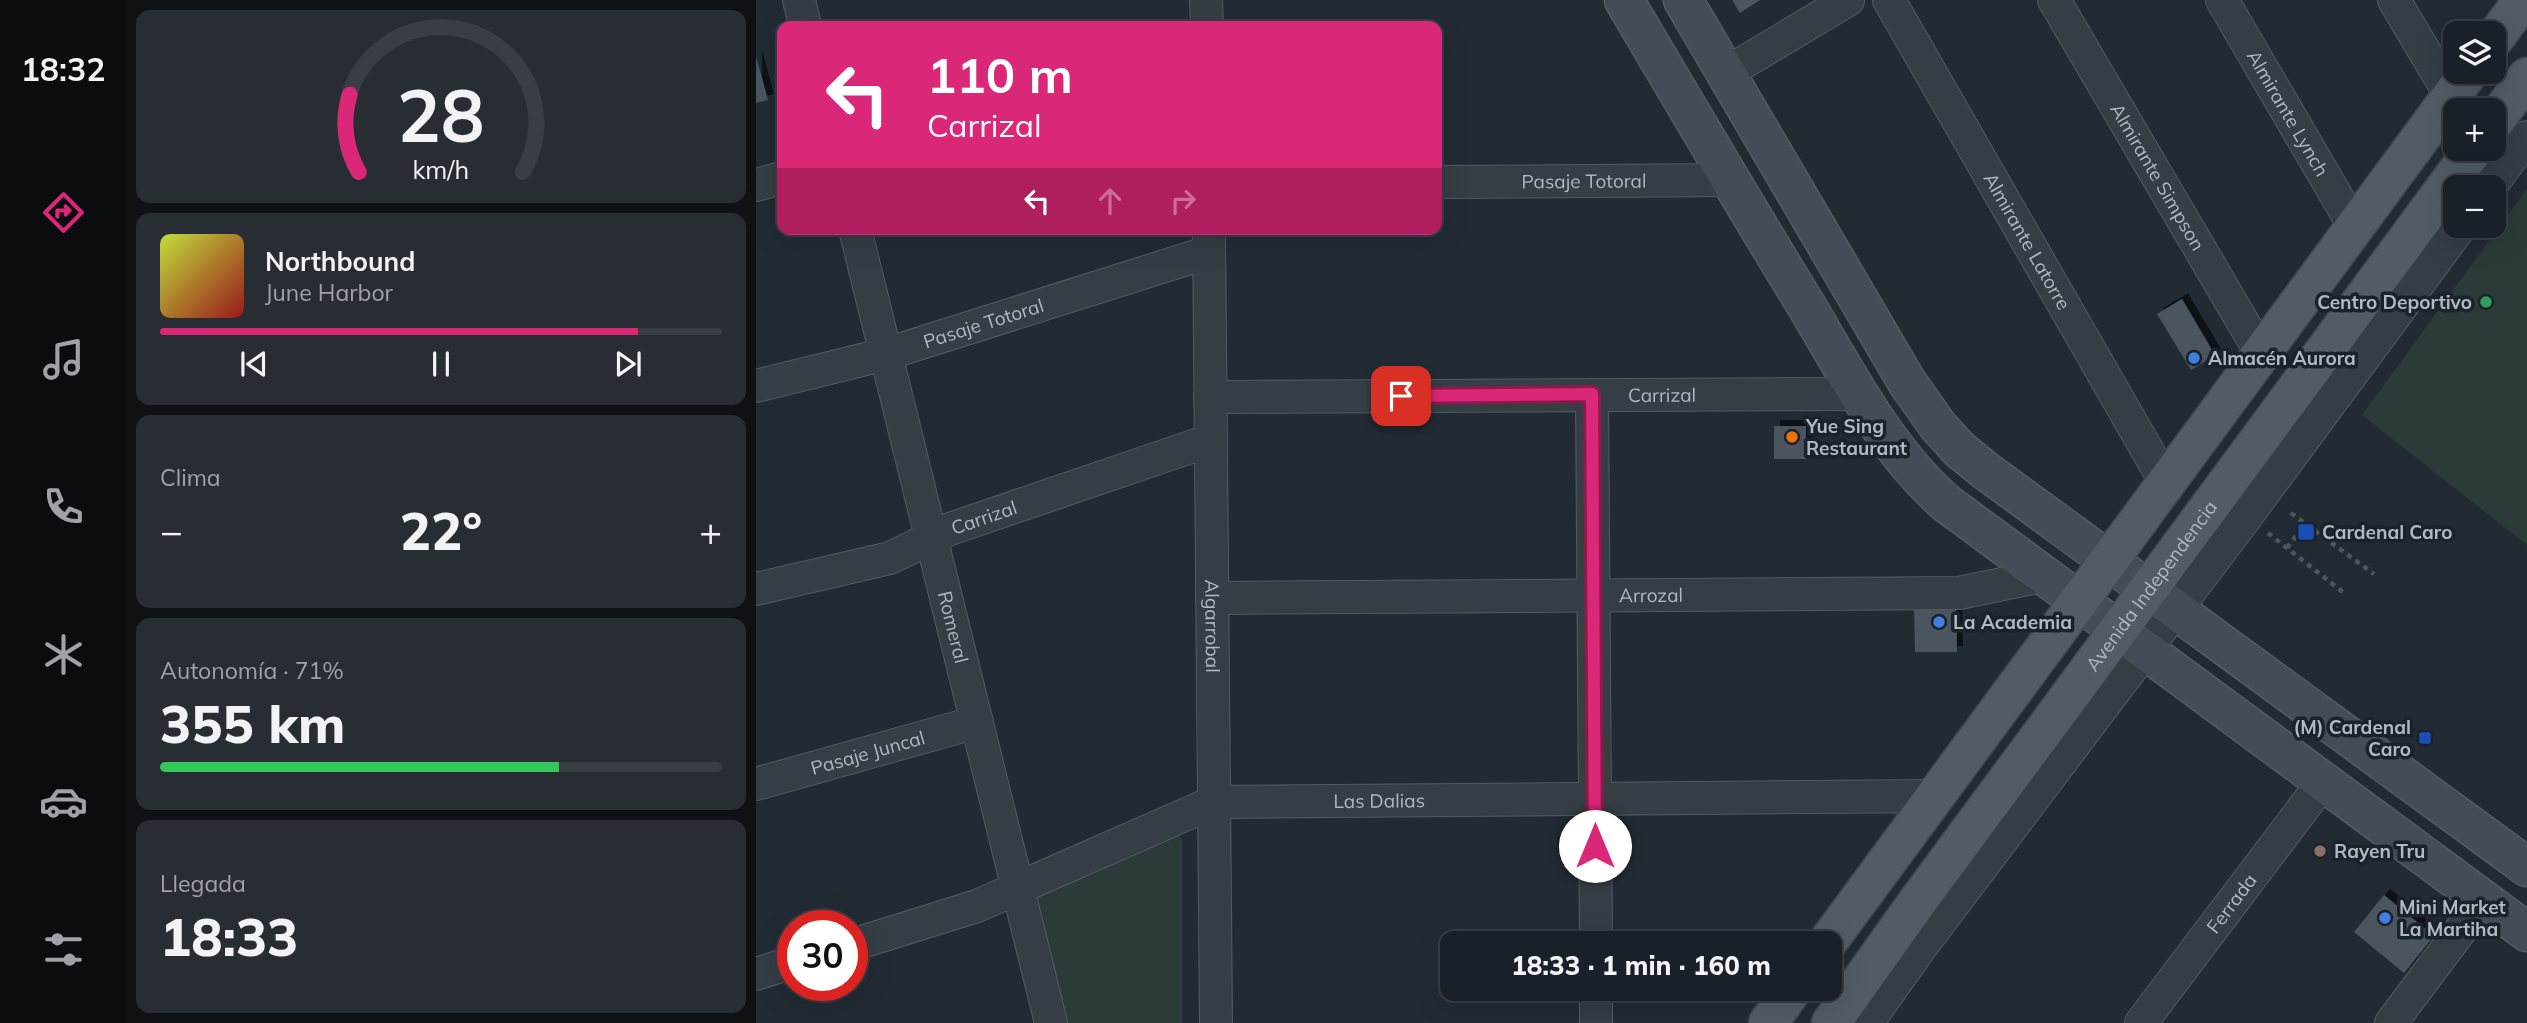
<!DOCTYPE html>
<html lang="es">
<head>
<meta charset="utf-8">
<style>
  :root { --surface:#1a2027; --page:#272d33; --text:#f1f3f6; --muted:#9fa3a7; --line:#383e44; --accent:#db2777 }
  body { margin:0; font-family:Mulish,sans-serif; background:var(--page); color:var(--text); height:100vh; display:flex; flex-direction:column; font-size:26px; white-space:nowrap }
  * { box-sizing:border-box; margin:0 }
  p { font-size:23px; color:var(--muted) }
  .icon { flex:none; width:38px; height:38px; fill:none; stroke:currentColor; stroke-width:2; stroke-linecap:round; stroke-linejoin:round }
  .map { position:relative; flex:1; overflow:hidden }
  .details { display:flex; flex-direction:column; gap:10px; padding:10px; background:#0e1215; width:630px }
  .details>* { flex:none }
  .hud { position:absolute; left:21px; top:21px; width:665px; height:214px; border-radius:14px; box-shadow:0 7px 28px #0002,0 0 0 2px var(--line); background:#db2777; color:#fff; overflow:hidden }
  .buttons { position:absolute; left:1687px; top:21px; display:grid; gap:14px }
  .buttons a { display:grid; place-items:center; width:63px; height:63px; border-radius:14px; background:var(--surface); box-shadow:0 7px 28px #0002,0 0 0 2px var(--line); font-size:35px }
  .speed { position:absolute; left:21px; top:910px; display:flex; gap:14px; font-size:35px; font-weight:700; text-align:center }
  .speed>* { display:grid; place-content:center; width:91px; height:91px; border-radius:50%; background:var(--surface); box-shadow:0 7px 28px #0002,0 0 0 2px var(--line); line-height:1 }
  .speed .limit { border:10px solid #d22; background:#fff; color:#111 }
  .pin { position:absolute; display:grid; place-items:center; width:60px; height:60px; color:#fff; margin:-30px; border-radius:14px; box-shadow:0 4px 10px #0006 }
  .me { position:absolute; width:77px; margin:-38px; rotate:0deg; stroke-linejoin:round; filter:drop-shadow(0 0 5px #0008) }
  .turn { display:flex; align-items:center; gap:24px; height:147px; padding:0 35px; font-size:32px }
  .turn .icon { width:91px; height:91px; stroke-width:2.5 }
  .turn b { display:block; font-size:49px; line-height:60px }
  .lanes { display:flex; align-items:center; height:66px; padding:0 35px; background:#0003; justify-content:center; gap:35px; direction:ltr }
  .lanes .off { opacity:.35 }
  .big { font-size:52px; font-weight:800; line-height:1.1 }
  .details .card { flex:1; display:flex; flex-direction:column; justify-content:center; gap:10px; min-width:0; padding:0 24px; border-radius:14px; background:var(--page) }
  .details .dial { align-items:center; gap:0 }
  .dial svg { height:182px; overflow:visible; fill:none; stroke:var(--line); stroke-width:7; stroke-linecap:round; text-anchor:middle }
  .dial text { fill:var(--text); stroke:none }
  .song { display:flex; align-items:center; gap:21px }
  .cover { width:84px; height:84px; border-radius:10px; background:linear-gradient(135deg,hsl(70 70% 55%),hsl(0 70% 35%)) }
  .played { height:7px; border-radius:4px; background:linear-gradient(90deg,var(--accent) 85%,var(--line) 85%) }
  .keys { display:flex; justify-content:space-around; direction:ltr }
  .heat { display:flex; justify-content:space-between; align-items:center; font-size:38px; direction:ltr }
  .charge { height:10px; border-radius:5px; background:linear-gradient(90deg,#34c759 71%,var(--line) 0) }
  .trip { position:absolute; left:684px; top:931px; width:402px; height:70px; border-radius:14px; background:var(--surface); box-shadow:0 7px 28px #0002,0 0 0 2px var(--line); font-weight:800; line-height:70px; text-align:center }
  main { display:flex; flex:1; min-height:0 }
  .menu { display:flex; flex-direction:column; width:126px; justify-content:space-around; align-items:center; background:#0a0d10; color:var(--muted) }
  .menu .icon { width:49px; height:49px }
  .menu .selected { color:var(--accent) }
  .menu b { font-size:32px; color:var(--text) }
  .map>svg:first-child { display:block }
</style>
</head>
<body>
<main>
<nav class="menu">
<b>18:32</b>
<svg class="icon selected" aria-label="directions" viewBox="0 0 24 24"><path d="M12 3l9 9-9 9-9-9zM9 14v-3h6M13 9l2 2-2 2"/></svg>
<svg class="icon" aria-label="music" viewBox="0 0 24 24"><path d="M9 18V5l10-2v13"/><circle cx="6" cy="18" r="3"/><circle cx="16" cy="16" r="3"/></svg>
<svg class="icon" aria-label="phone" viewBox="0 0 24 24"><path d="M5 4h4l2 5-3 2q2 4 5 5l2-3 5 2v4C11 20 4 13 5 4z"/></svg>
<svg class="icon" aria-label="climate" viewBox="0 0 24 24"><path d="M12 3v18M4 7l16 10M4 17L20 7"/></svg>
<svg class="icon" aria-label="car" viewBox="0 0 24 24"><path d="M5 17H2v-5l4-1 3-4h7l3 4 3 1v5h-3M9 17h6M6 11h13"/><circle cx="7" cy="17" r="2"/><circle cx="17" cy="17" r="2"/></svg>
<svg class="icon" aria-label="filters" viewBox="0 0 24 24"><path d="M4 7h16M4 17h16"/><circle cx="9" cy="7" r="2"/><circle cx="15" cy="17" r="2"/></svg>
</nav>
<section class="details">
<div class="card dial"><svg viewBox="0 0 100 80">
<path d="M14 69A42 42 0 1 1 86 69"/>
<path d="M14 69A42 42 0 0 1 10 35" stroke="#db2777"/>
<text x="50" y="56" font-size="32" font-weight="700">28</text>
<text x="50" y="72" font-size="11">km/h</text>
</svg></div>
<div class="card">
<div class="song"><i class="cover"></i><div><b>Northbound</b><p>June Harbor</p></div></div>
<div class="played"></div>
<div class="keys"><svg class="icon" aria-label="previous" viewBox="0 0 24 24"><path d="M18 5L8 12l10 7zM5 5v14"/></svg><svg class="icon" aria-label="pause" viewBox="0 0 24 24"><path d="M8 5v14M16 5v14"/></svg><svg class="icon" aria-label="next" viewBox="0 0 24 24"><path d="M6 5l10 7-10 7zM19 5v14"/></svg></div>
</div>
<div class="card"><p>Clima</p>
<div class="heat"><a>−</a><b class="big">22°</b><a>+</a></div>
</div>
<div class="card"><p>Autonomía · 71%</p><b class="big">355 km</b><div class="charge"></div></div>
<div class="card"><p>Llegada</p><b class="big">18:33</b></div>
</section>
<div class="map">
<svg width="1771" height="1023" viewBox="0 0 1771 1023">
  <defs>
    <filter id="shadow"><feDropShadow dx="6" dy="-6" stdDeviation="0" flood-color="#0009"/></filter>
  </defs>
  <rect width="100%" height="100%" fill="#222b34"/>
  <g fill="#2a3b3a">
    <polygon points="1771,189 1771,545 1606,415"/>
    <polygon points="420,834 426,839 426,1023 309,1023 276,888"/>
  </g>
  <g fill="#4b5560" filter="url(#shadow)">
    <polygon points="976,0 1004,0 984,13"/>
    <polygon points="0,56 12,100 0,103"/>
    <polygon points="1426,299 1459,355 1435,370 1401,314"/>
    <rect x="1018" y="426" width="32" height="33"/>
    <polygon points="1200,605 1201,652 1159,652 1158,606"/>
    <polygon points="1628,895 1678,936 1648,973 1598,932"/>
  </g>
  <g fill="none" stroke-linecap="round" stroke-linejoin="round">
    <g stroke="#535b63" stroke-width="34">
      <g id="minor">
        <polyline points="43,0 49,26"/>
        <polyline points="450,0 451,26"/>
        <path id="s1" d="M1133 0 1410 483"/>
        <path id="s2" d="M1298 0 1505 353"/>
        <path id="s3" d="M1466 0 1598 226"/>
        <polyline points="1638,0 1695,96"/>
        <polyline points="970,73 1092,0"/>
        <path id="s4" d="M681 182 974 180"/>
        <polyline points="0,185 26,178"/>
        <polyline points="1734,187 1771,137"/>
        <path id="s5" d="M99 229 295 1023"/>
        <path id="s6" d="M453 229 460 1023"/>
        <path id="s7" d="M0 386 130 354 453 252"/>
        <polyline points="836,395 840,943"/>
        <path id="s8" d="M454 397 1103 394"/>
        <path id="s9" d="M0 589 134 558 194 529 455 440"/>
        <path id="s10" d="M456 598 1203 593 1291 575"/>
        <path id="s11" d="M0 784 221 722"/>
        <path id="s12" d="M96 945 221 906 458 802 1179 796"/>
        <polyline points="0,974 37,962"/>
        <polyline points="840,989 840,1023"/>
        <polyline points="1111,1023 1165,947 1490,517 1705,226"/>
        <path id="s13" d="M1385 1023 1567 782"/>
        <polyline points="1635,1023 1728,899"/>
      </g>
    </g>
    <g stroke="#535b63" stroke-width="41">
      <g id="secondary">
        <path d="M868 0C928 102 988 204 1050 305 1091 374 1129 449 1190 503L1771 932"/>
        <polyline points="927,0 1151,382 1182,426 1204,450 1230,471 1771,867"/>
      </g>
    </g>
    <g stroke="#3f464f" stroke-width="41">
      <g id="primary">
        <polyline points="1738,39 1767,0"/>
        <polyline points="1738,122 1771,77"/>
        <polyline points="1071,943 1713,72"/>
        <polyline points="1012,1023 1037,989"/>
        <path id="s14" d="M1075 1023 1162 901 1718 149"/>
      </g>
    </g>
    <g stroke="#48585a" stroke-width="4.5" stroke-dasharray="5 5" stroke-linecap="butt">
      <polyline points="1535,513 1618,574"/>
      <polyline points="1512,533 1588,593"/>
      <polyline points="1531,548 1550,523"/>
    </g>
    <use href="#minor" stroke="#353d45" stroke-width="32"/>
    <use href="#secondary" stroke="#444c58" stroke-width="38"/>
    <use href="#primary" stroke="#535c65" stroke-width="38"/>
  </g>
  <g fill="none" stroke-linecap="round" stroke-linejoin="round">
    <g stroke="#8e194d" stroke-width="18">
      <polyline id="route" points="645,396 836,394 839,846"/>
    </g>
    <use href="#route" stroke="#db2777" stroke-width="12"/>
  </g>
  <circle fill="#2e9e5b" stroke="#1b222a" stroke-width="2.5" cx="1730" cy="302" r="7"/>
  <g fill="#3f7fe0" stroke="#1b222a" stroke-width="2.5">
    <circle cx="1438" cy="358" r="7"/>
    <circle cx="1183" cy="622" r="7"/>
    <circle cx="1629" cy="918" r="7"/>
  </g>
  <circle fill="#e8710a" stroke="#1b222a" stroke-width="2.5" cx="1036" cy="437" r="7"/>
  <g fill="#1a4fb4" stroke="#1b222a" stroke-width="2.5">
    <rect x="1541" y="523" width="18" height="18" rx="3.5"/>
    <rect x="1662" y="731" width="14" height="14" rx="3.5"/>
  </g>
  <circle fill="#8d6e63" stroke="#1b222a" stroke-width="2.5" cx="1564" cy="851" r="7"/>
  <g text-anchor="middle" stroke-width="7" stroke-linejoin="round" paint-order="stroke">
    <g font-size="19" fill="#b0b8c2" stroke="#1b222a">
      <text dy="7" stroke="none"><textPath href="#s3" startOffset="131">Almirante Lynch</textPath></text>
      <text dy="7" stroke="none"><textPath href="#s2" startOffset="205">Almirante Simpson</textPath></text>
      <text dy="7" stroke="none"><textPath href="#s4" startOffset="147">Pasaje Totoral</textPath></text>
      <text dy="7" stroke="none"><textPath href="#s1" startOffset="278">Almirante Latorre</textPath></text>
      <text dy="7" stroke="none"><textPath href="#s7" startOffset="236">Pasaje Totoral</textPath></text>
      <text dy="7" stroke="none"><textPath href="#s8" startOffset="452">Carrizal</textPath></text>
      <text dy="7" stroke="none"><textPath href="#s9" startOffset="240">Carrizal</textPath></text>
      <text dy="7" stroke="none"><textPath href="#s14" startOffset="542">Avenida Independencia</textPath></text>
      <text dy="7" stroke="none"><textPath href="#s10" startOffset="439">Arrozal</textPath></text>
      <text dy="7" stroke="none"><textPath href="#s5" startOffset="410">Romeral</textPath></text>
      <text dy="7" stroke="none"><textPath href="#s6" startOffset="397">Algarrobal</textPath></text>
      <text dy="7" stroke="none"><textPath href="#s11" startOffset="116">Pasaje Juncal</textPath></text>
      <text dy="7" stroke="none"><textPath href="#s12" startOffset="555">Las Dalias</textPath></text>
      <text dy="7" stroke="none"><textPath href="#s13" startOffset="150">Ferrada</textPath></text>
    </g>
    <g font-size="19" font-weight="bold" fill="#b0b8c2" stroke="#1b222a" text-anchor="start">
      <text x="1716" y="309" text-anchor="end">Centro Deportivo</text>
      <text x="1452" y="365">Almacén Aurora</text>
      <text x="1050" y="433">Yue Sing<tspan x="1050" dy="22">Restaurant</tspan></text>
      <text x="1566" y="539">Cardenal Caro</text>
      <text x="1197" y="629">La Academia</text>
      <text x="1655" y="734" text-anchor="end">(M) Cardenal<tspan x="1655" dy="22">Caro</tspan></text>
      <text x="1578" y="858">Rayen Tru</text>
      <text x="1643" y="914">Mini Market<tspan x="1643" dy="22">La Martiha</tspan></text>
    </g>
  </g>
</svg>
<div class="buttons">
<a><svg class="icon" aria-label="layers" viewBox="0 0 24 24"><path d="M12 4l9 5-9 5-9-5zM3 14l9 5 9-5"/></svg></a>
<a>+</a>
<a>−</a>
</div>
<div class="speed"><div class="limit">30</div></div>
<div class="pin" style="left:645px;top:396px;background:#d93025"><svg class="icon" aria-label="arrive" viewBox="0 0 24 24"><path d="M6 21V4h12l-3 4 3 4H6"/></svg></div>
<svg class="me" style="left:839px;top:846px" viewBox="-20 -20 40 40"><circle r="19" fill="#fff"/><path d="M0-13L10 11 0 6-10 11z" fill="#db2777"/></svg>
<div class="trip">18:33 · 1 min · 160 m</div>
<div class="hud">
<div class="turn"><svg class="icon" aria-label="left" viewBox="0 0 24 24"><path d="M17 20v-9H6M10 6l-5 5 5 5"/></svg><div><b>110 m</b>Carrizal</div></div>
<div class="lanes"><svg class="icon" aria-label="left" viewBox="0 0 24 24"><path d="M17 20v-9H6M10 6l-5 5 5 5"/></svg><svg class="icon off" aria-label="ahead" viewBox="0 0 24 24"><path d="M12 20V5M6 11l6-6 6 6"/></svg><svg class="icon off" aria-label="right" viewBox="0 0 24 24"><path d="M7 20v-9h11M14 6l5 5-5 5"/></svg></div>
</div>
</div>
</main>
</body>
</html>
